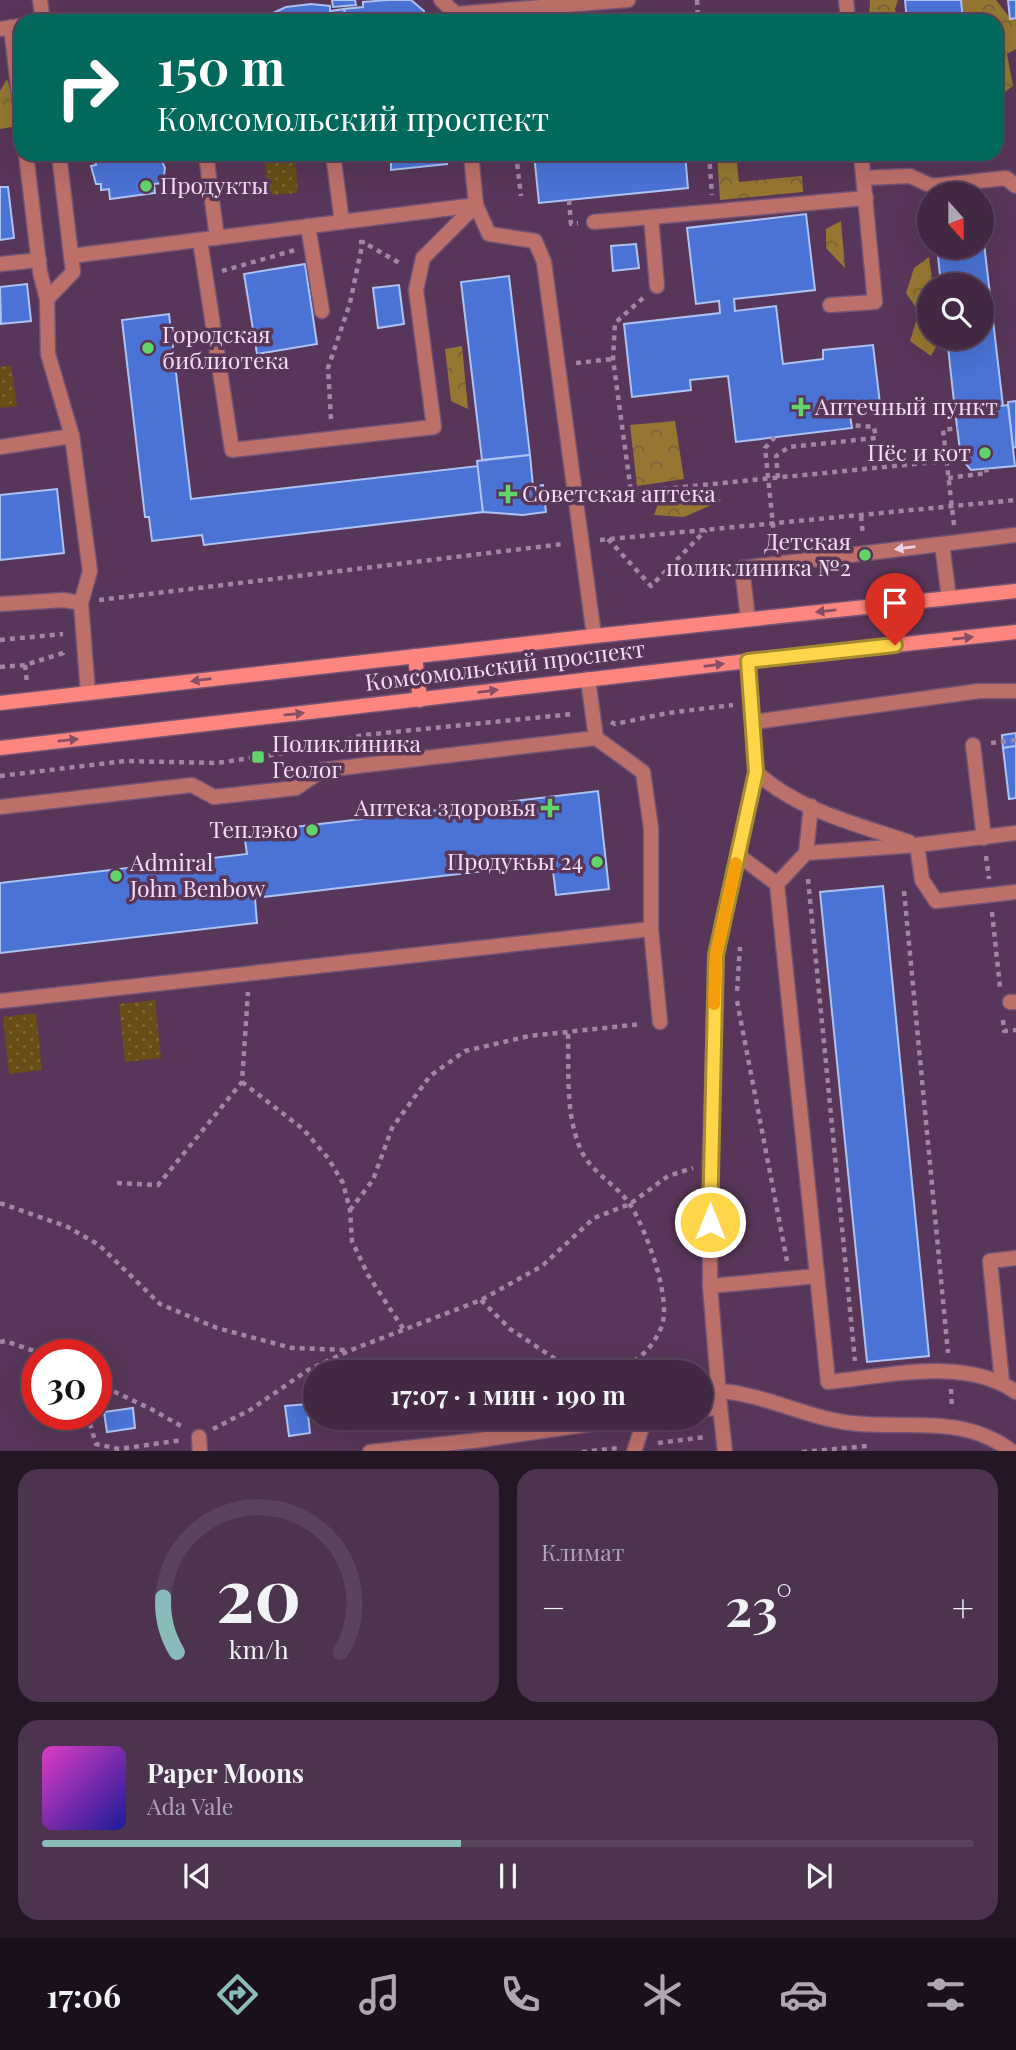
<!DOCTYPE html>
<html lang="ru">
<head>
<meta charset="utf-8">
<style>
  :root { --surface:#422843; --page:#4c344e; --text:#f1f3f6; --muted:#aea6b2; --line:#5a445c; --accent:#8bbbb9 }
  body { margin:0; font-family:"Playfair Display",serif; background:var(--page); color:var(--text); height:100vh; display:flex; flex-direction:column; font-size:26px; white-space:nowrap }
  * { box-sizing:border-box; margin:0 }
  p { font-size:23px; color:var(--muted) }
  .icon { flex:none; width:38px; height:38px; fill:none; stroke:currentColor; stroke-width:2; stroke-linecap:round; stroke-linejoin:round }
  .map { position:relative; height:1451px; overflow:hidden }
  .drawer { display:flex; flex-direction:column; gap:18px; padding:18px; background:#241625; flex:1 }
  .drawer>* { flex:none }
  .banner { position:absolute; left:14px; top:14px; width:989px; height:147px; border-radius:21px; box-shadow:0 7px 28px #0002,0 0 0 2px var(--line); background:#00695c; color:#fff; overflow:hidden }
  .needle { width:46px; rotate:159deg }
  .buttons { position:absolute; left:917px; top:182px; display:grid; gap:14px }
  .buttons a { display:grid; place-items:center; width:77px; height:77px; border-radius:50%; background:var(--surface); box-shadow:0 7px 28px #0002,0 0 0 2px var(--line); font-size:35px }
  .speed { position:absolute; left:21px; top:1339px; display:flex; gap:14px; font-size:35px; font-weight:700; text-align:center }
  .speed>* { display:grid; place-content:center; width:91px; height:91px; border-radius:50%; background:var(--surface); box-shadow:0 7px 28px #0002,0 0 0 2px var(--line); line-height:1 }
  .speed .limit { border:10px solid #d22; background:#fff; color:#111 }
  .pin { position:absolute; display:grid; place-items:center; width:60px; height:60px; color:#fff; margin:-72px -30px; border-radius:50% 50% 50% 0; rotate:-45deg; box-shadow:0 0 7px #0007 }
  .pin .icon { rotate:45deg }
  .me { position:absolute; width:77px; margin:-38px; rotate:0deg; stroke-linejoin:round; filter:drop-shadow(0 0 5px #0008) }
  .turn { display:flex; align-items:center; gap:24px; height:147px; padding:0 28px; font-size:32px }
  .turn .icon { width:91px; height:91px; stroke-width:2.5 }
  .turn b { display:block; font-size:49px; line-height:60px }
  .big { font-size:52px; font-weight:700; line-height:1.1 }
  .drawer .widget { flex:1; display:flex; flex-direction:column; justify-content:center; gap:10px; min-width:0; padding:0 24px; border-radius:21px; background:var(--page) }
  .drawer .dial { align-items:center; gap:0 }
  .dial svg { height:182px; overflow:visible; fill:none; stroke:var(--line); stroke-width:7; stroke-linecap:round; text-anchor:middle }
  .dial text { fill:var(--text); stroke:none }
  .song { display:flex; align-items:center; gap:21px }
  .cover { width:84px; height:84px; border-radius:10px; background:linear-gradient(135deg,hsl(310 70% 55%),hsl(240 70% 35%)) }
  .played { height:7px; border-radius:4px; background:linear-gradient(90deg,var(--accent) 45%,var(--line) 45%) }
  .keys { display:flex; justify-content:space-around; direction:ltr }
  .heat { display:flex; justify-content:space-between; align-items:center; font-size:38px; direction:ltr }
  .drawer .tiles { flex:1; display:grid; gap:18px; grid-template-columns:1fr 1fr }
  .widget:last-child { grid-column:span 2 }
  .trip { position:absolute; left:303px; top:1360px; width:410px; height:70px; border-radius:35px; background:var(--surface); box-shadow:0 7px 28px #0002,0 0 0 2px var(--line); font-weight:700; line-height:70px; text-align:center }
  .dock { display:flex; height:112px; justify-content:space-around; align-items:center; background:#1a101b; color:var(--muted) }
  .dock .icon { width:49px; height:49px }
  .dock .current { color:var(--accent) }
  .dock b { font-size:32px; color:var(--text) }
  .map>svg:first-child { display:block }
</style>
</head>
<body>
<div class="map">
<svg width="1016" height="1452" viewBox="0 0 1016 1452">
  <defs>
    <pattern id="grass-dots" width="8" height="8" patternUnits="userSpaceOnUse" patternTransform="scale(1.75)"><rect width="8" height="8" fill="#674f17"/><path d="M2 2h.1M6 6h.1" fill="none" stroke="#7d6839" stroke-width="1.8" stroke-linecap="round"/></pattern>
    <pattern id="forest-crowns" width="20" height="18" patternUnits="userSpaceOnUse" patternTransform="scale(1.75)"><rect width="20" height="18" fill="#967732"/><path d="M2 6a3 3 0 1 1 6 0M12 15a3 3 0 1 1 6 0" fill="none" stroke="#77623b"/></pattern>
  </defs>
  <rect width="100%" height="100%" fill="#583659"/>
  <g fill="url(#grass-dots)">
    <polygon points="295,157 298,193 268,195 265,160"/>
    <polygon points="11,365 17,406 0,408 0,367"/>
    <polygon points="155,1000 161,1058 125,1062 119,1004"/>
    <polygon points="36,1013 42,1070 9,1074 3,1017"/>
  </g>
  <g fill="url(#forest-crowns)">
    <polygon points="870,0 898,0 895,9 897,21 869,21"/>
    <polygon points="961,0 996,0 1010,18 1016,18 1016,49 1007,54 1013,86 997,98 996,104 996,21 963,21"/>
    <polygon points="7,79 15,105 12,127 0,129 0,91"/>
    <polygon points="717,154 736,154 739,182 802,176 803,192 720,200"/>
    <polygon points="841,221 845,268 826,248 826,229"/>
    <polygon points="929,257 933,285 929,285 929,338 939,338 940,340 931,356 910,341 919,312 906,293 914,268"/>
    <polygon points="462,346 468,409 451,401 445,349"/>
    <polygon points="675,421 684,479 637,486 630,425"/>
    <polygon points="710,491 721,501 684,517 654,515 661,496"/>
  </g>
  <g fill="#4b73d6" stroke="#acc3f3" stroke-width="2">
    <polygon points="332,0 355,0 356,5 333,7"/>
    <polygon points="388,0 411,0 424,11 425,21 346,21 344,9 363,7 363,2"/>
    <polygon points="905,0 961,0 963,21 907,21"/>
    <polygon points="1008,0 1016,0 1016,18 1010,19"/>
    <polygon points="311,4 330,6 330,11 344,9 346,21 258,21 271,18 271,14 286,7"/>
    <polygon points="229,14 247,16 247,21 258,21 195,21 203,17"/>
    <polygon points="94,154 159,154 165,168 163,183 154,184 155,193 110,199 109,189 101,190 101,184 96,184 91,166 96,165"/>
    <polygon points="381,154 446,154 447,164 391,170 391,161 384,162"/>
    <polygon points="534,154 685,154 688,188 539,203"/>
    <polygon points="0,187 8,187 14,238 0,240"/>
    <polygon points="806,214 815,290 734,299 735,311 776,306 783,364 823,359 823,350 873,345 881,412 850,415 852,428 736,442 728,376 690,380 691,390 632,397 624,324 720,313 719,301 696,304 687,228"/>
    <polygon points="982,226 1003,406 955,411 947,338 982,338 982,285 941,285 937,247 982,247"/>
    <polygon points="636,244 639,268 613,271 611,246"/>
    <polygon points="305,264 317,344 257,354 244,274"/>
    <polygon points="509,276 530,455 482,460 461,282"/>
    <polygon points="27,284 31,321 1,324 0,287"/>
    <polygon points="399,285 404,324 378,328 373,288"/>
    <polygon points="169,314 191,499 478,466 483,512 204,545 202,535 152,541 149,517 145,517 122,320"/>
    <polygon points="1016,401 1016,447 1013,448 1008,402"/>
    <polygon points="1008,405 1015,466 971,470 961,458 955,411"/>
    <polygon points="530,455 533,486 543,485 546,512 523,515 483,512 477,461"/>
    <polygon points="57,489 64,553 0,560 0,495"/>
    <polygon points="1016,733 1016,746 1003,748 1002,735"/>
    <polygon points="1016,746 1016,798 1009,799 1003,748"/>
    <polygon points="598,791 609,889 556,895 552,863 255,898 257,923 0,953 0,883 247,854 244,833"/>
    <polygon points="883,886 929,1356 867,1362 820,892"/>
    <polygon points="307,1404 310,1433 289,1436 285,1406"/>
    <polygon points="133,1408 135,1428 107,1432 104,1412"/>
  </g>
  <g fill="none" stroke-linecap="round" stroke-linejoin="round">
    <g stroke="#745475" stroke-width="17">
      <g id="service">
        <polyline points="40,0 43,21"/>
        <polyline points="441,0 456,14 457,21"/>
        <polyline points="846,0 848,21"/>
        <polyline points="456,14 628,0"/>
        <polyline points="11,27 21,111"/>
        <polyline points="0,29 21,26"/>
        <polyline points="26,154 40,272 47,299"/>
        <polyline points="59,154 73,272 47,299 48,354 72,436 90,571 81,603 88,693"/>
        <polyline points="206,154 217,238"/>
        <polyline points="333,154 342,222"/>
        <polyline points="471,154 476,205 489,234 535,241 544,262 594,636"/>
        <polyline points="864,178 910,176 932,186 1006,178 1016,186"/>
        <polyline points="651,217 657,286"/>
        <polyline points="594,222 866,198"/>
        <polyline points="308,226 322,311"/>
        <polyline points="200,240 232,450 434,427 416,290 423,258 476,205"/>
        <polyline points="71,256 476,205"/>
        <polyline points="0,264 39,260"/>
        <polyline points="830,305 875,302 861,154"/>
        <polyline points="0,447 72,436"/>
        <polyline points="942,544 1016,535"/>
        <polyline points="0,604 64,600 81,603"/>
        <polyline points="748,619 742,568 942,544 949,598"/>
        <polyline points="588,679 596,738 643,772 651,828 651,929 660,1022"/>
        <polyline points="754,722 979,691 1016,691"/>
        <polyline points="973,745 984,838"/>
        <path d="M756 772C797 810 856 824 909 842"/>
        <polyline points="0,807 192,785 214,797 296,788 323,770 596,738"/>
        <polyline points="917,845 922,880 936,901 1016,892"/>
        <polyline points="806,853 811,806"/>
        <path d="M738 855 777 884 828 1382C887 1376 965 1356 1016 1392"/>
        <polyline points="777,884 806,853 917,845 1016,833"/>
        <polyline points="0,1001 651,929"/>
        <polyline points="1010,1002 1016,1002"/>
        <polyline points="710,1286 817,1276"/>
        <polyline points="1002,1382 990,1261 1016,1258"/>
        <path d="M719 1391C765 1394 806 1418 851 1423 910 1430 961 1413 1013 1452"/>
        <polyline points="720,1407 725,1452"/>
        <polyline points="199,1437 200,1452"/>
        <polyline points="634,1452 645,1418"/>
      </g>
    </g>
    <g stroke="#745475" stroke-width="17">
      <g id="minor">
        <polyline points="700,1410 720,1407 710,1286 710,1163 716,955 756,772 748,661"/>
        <polyline points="370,1452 480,1440 633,1418"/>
      </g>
    </g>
    <g stroke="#745475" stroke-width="17">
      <g id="secondary">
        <polyline points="415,656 420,700"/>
        <polyline points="0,703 594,636 1016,591"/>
        <polyline points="0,748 748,661 1016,632"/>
      </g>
    </g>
    <g stroke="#a185a2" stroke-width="4.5" stroke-dasharray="5 5" stroke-linecap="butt">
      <polyline points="697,0 698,21"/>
      <polyline points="516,154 521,196"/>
      <polyline points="709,154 712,195"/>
      <polyline points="569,200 571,224 578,223"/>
      <polyline points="359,242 363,242 403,265"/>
      <polyline points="222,271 295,250"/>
      <polyline points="643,298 615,323 613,359 631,492 946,461"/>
      <polyline points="576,363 613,359"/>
      <polyline points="331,419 328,368 350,303 363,241"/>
      <polyline points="775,437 765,448 775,544"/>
      <polyline points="778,478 776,456 789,447 876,438 874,427 851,425"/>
      <polyline points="948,478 987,473 986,469"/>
      <polyline points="861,516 863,536"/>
      <polyline points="954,525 943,430 958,428"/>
      <polyline points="608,539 651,586 706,530"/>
      <polyline points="600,540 1016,500"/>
      <polyline points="99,600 563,544"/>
      <polyline points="0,640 63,634"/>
      <polyline points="25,665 27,683"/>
      <polyline points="0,667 25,665 63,653 63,650"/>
      <polyline points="611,722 615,724 668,713 733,705"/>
      <polyline points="991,743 1016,740"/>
      <polyline points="0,776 125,761 217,763 312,749 363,735 573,714"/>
      <polyline points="986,856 989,879"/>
      <polyline points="808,879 855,1361"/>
      <polyline points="904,891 948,1353"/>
      <polyline points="992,912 1000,987"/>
      <polyline points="737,991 740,947"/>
      <polyline points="737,1001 787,1261"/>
      <polyline points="1003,1020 1004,1031 1016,1030"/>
      <path d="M568 1034C569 1071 565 1115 581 1150 591 1173 618 1185 631 1206 646 1230 673 1301 661 1328 651 1351 637 1360 617 1372"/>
      <polyline points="242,1082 303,1129 328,1158 343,1183 350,1210 352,1241 368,1275 404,1330"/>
      <polyline points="117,1183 158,1185 242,1082 248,992"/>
      <polyline points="0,1203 68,1227 99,1245 160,1304 217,1328 292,1348 348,1350"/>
      <polyline points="350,1210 373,1180 392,1128 430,1076 465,1051 529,1036 642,1024"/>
      <polyline points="481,1300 510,1329 575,1372"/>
      <polyline points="0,1342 5,1341 43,1354"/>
      <polyline points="96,1383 151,1409 183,1427"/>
      <polyline points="951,1389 952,1409"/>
      <polyline points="87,1414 96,1444 119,1449 182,1440"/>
      <polyline points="213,1429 250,1410 308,1370 351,1350 481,1300 542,1266 594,1218 630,1204 668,1176 693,1168"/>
      <polyline points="658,1443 705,1437"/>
      <polyline points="582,1452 618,1448"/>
      <polyline points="802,1452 867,1446"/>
    </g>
    <use href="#service" stroke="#bd706a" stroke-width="14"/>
    <use href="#minor" stroke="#bd706a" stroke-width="14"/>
    <use href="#secondary" stroke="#ff867e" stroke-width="14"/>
  </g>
  <defs><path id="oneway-solid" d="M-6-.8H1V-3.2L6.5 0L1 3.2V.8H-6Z" transform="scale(1.75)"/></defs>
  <use fill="#edd2e4" href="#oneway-solid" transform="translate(905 548) rotate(173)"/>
  <g fill="#8a4e64">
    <use href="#oneway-solid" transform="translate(826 611) rotate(174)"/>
    <use href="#oneway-solid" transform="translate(963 638) rotate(-6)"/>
    <use href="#oneway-solid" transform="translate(714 665) rotate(-7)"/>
    <use href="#oneway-solid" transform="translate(201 680) rotate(173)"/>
    <use href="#oneway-solid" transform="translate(488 691) rotate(-7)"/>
    <use href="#oneway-solid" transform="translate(294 714) rotate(-6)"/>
    <use href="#oneway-solid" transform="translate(68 740) rotate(-6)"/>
  </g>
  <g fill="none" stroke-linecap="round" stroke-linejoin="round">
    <g stroke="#a68a30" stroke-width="18">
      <polyline id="route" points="710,1222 716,955 756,772 748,661 895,645"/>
    </g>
    <use href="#route" stroke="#ffd54a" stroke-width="12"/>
    <polyline stroke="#f59e0b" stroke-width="12" points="714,1004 716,955 736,863"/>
  </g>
  <g fill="#61d46a" stroke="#583659" stroke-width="2.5">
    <circle cx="146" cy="186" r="7"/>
    <circle cx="148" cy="348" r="7"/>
    <path d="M797.5 396.5h7v7h7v7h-7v7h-7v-7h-7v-7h7z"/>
    <circle cx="985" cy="453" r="7"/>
    <path d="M504.5 483.5h7v7h7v7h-7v7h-7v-7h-7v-7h7z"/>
    <circle cx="865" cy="555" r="7"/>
    <rect x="251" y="750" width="14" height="14" rx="3.5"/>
    <path d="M546.5 797.5h7v7h7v7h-7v7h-7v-7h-7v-7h7z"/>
    <circle cx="312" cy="830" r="7"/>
    <circle cx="597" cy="862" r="7"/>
    <circle cx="116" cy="876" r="7"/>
  </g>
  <g text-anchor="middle" stroke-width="7" stroke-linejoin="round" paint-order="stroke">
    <g font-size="23" fill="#f2ddf2" stroke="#583659" text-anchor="start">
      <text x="160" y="194">Продукты</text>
      <text x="162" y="343">Городская<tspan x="162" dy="26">библиотека</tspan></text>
      <text x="815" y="415">Аптечный пункт</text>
      <text x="971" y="461" text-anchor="end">Пёс и кот</text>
      <text x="522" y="502">Советская аптека</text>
      <text x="851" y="550" text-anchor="end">Детская<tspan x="851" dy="26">поликлиника №2</tspan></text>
      <text x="272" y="752">Поликлиника<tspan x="272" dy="26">Геолог</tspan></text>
      <text x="536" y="816" text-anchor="end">Аптека здоровья</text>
      <text x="298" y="838" text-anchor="end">Теплэко</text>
      <text x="583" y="870" text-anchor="end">Продукьы 24</text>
      <text x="130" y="871">Admiral<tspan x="130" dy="26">John Benbow</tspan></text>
    </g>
    <g font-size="23" fill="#f2ddf2" stroke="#583659">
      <text transform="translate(505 666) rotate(-7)" y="8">Комсомольский проспект</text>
    </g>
  </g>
</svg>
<div class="buttons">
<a><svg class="needle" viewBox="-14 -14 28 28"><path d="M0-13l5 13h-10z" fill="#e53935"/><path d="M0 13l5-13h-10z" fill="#aea6b2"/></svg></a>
<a><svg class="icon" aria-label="search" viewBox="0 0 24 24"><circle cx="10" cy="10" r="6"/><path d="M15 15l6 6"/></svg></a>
</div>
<div class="speed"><div class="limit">30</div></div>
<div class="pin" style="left:895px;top:645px;background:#d93025"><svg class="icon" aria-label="arrive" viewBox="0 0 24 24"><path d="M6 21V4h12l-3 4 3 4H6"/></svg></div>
<svg class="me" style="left:710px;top:1222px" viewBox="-20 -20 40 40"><circle r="17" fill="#ffd54a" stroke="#fff" stroke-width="3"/><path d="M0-11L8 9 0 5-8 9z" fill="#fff"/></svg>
<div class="trip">17:07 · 1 мин · 190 m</div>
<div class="banner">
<div class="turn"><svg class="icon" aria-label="right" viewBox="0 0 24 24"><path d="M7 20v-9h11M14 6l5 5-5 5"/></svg><div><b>150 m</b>Комсомольский проспект</div></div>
</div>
</div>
<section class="drawer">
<div class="tiles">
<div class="widget dial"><svg viewBox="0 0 100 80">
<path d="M14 69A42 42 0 1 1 86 69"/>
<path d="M14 69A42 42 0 0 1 8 45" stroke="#8bbbb9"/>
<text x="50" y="56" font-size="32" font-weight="700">20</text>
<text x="50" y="72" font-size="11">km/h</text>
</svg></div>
<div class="widget"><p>Климат</p>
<div class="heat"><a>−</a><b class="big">23°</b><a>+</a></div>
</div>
<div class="widget">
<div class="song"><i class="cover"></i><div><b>Paper Moons</b><p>Ada Vale</p></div></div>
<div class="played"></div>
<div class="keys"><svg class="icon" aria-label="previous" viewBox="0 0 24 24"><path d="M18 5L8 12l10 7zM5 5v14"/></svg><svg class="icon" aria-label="pause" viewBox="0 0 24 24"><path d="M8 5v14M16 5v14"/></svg><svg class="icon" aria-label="next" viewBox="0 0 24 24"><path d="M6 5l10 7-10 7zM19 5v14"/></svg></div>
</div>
</div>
</section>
<nav class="dock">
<b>17:06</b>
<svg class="icon current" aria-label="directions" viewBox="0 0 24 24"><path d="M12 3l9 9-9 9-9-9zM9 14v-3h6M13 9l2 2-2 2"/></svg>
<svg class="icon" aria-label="music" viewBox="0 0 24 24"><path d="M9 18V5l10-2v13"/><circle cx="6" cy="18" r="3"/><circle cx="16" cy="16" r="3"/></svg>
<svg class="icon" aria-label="phone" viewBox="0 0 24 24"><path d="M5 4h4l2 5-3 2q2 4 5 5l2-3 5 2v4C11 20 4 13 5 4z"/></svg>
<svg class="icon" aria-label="climate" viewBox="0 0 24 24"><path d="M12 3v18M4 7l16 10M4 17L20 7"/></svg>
<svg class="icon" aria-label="car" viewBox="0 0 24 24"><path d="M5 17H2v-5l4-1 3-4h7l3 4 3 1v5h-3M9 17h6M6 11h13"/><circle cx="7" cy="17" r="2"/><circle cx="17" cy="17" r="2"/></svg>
<svg class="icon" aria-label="filters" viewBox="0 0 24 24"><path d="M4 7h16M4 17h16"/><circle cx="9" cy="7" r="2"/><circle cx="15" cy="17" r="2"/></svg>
</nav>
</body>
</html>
